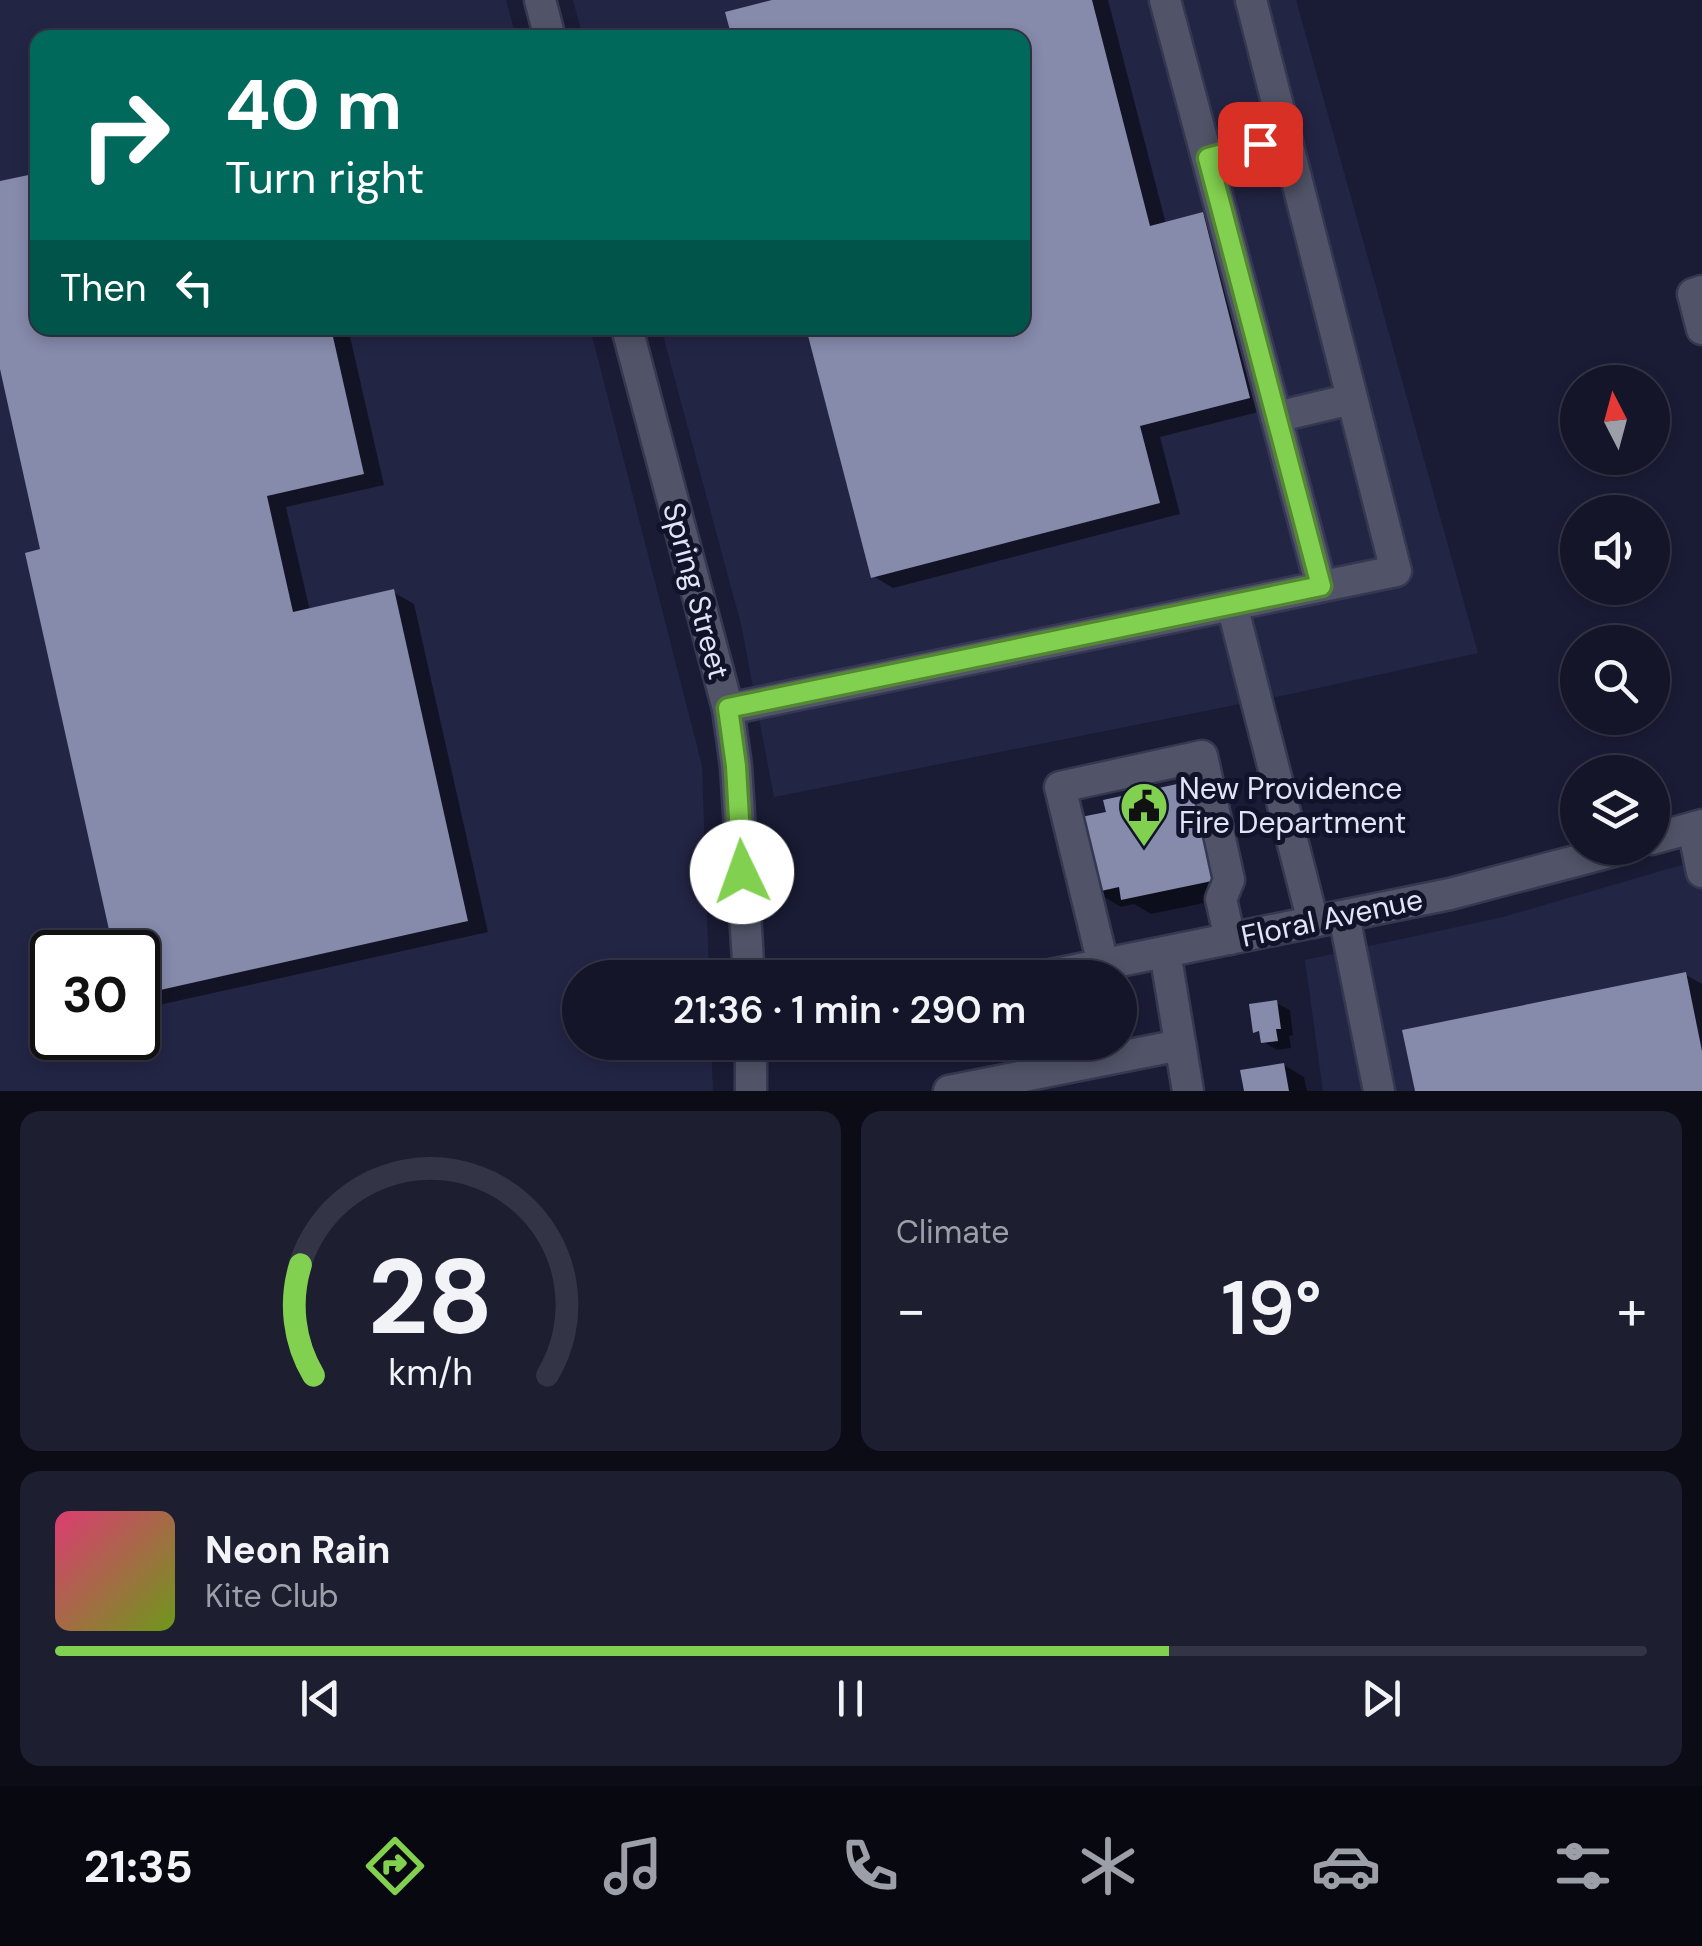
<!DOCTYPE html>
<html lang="en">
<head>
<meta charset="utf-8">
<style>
  :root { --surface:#141528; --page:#1d1e30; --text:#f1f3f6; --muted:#9d9fa8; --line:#333445; --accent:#82d04f }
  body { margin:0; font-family:"DM Sans",sans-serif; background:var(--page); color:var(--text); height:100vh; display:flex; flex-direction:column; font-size:38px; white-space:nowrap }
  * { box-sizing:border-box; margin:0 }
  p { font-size:32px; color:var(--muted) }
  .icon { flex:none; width:55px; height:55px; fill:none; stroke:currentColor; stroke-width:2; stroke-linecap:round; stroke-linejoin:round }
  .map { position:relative; height:1091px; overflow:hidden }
  .sheet { display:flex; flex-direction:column; gap:20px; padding:20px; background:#0b0c16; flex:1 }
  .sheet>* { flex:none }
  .guide { position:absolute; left:30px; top:30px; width:1000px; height:305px; border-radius:20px; box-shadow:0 5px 15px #0003,0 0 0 2px var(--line); background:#00695c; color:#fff; overflow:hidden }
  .needle { width:65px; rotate:354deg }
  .controls { position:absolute; left:1560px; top:365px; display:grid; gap:20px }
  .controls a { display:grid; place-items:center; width:110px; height:110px; border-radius:50%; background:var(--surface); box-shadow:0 5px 15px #0003,0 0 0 2px var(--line); font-size:50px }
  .speed { position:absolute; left:30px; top:930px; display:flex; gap:20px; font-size:50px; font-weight:700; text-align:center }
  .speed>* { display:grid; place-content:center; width:130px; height:130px; border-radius:50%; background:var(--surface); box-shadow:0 5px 15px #0003,0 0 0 2px var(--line); line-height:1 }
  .speed .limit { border:5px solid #111; border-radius:15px; background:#fff; color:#111 }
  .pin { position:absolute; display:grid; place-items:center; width:85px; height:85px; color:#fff; margin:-42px; border-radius:20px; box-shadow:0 5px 15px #0006 }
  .me { position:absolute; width:110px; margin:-55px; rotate:357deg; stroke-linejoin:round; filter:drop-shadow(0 0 8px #0008) }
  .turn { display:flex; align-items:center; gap:35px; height:210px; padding:0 30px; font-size:45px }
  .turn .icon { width:130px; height:130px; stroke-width:2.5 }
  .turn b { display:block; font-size:70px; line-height:85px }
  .then { display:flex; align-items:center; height:95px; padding:0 30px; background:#0003; gap:20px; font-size:38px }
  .big { font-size:75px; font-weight:600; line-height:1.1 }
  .sheet .widget { flex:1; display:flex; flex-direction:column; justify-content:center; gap:15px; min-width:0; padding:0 35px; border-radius:20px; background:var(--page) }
  .sheet .dial { align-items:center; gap:0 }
  .dial svg { height:260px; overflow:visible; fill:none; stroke:var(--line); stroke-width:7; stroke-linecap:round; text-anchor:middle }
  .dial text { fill:var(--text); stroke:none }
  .song { display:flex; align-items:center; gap:30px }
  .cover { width:120px; height:120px; border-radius:15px; background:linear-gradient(135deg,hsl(340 70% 55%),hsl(80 70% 35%)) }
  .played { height:10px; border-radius:5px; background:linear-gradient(90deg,var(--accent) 70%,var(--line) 70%) }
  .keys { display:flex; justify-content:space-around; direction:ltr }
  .heat { display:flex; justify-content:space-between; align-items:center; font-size:55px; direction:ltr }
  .sheet .tiles { flex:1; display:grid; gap:20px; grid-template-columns:1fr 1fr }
  .widget:last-child { grid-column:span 2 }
  .trip { position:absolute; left:562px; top:960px; width:575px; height:100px; border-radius:50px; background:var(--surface); box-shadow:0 5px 15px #0003,0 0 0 2px var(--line); font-weight:600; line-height:100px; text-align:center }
  .menu { display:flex; height:160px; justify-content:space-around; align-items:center; background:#080810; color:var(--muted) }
  .menu .icon { width:70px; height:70px }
  .menu .on { color:var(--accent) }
  .menu b { font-size:45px; color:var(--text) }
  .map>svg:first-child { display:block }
</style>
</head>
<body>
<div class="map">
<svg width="1702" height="1091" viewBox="0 0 1702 1091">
  <rect width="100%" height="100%" fill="#1a1c36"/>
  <g fill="#232545" fill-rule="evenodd">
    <path d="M0 0H506L516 37 38 38V328H590L702 766 709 977 580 978V1042L711 1043 713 1091H0ZM52 952H138V1038H52Z"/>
    <polygon points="573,0 1296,0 1478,653 1295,693 774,797 741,624 661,328 1022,328 1022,38 583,37"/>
    <polygon points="1702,859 1702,1091 1323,1091 1305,960 1503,917"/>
  </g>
  <g fill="#0007">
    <polygon points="782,0 1108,0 1166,224 1202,215 1223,227 1270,409 1160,437 1180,514 893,588 873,576 809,328 1022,328 1022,38"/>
    <polygon points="0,183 38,328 348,328 384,485 286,507 310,611 393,592 414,604 488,932 159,1005 138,993 138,952 117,952 28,555 43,551 0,358"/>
    <polygon points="1191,784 1218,799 1238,896 1151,914 1134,904 1121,907 1094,891 1109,814"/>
    <polygon points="1686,975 1702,984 1702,1091 1417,1091"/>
    <polygon points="1276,1003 1290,1010 1293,1035 1289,1036 1291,1048 1277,1050 1264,1042 1262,1035 1256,1031"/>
    <polygon points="1284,1065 1304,1077 1307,1091 1246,1091"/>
  </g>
  <g fill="#868aab">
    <polygon points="772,0 1092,0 1150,226 1203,212 1250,398 1140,426 1160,503 871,578 806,328 1022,328 1022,38 732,38 725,12"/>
    <polygon points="38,173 38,328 331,328 364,474 267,496 293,612 394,589 468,921 138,995 138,952 114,952 25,553 40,549 0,369 0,181"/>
    <polygon points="1191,781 1212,881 1121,900 1119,887 1092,893 1076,818 1106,812 1103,800"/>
    <polygon points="1686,972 1702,1051 1702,1091 1415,1091 1402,1030"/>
    <polygon points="1277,1000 1281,1029 1276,1029 1278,1041 1261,1043 1259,1031 1253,1033 1249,1004"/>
    <polygon points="1284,1063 1289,1091 1244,1091 1240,1070"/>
  </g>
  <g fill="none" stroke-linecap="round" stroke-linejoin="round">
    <g stroke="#363851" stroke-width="35">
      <g id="minor">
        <polyline points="540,0 550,38"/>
        <polyline points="1165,0 1321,586"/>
        <polyline points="1207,158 1286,138"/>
        <polyline points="1702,291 1693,294 1702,329"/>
        <polyline points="627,328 728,709 736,766 749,978"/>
        <polyline points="1276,417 1352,399"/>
        <polyline points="1232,605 1313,922"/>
        <polyline points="728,709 1396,571 1251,0"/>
        <polyline points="1693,828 1702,872"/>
        <polyline points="1652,839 1702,825"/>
        <polyline points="1344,916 1379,1091"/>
        <polyline points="1165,952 1188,1091"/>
        <polyline points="1103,964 1060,787 1202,756 1229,880 1221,899 1230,939"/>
        <polyline points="1036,978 1450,894 1625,848"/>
        <polyline points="751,1091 751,1042"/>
        <polyline points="949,1091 1180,1045"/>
      </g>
    </g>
    <use href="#minor" stroke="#515468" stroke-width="30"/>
  </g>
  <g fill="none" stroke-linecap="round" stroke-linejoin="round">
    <g stroke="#548733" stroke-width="25">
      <polyline id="route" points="742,872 736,766 728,708 1321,586 1208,158 1260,144"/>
    </g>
    <use href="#route" stroke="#82d04f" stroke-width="18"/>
  </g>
  <defs>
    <g id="civic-pin" transform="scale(2.5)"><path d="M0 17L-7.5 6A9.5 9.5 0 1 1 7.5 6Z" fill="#82d04f" stroke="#11132b"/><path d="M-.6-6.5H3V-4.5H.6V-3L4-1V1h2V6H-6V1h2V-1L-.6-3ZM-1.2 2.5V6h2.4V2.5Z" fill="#111"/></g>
  </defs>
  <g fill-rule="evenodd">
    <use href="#civic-pin" x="1144" y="806"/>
  </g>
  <g text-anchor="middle" stroke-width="10" stroke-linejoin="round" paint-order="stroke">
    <g font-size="30" fill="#e2e5f7" stroke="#11132b">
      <text transform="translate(696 591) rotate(75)" y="10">Spring Street</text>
      <text transform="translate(1332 918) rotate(-12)" y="10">Floral Avenue</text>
    </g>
    <g font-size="30" fill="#e2e5f7" stroke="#11132b" text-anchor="start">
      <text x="1179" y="799">New Providence<tspan x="1179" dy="34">Fire Department</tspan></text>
    </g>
  </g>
</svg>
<div class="controls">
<a><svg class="needle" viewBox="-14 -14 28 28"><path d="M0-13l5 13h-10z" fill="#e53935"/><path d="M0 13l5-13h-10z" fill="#9d9fa8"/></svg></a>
<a><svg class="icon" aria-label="sound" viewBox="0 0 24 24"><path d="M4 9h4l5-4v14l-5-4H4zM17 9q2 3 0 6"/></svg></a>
<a><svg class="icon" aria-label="search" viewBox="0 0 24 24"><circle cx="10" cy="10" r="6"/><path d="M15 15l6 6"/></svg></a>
<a><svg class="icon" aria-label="layers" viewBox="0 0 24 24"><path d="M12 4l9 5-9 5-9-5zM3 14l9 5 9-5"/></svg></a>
</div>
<div class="speed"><div class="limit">30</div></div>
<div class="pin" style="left:1260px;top:144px;background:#d93025"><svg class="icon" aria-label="arrive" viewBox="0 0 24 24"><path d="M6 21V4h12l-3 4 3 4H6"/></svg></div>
<svg class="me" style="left:742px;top:872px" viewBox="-20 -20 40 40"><circle r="19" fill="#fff"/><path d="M0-13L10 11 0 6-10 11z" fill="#82d04f"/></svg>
<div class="trip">21:36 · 1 min · 290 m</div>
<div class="guide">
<div class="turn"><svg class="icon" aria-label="right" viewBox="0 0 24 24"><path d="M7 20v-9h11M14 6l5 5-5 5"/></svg><div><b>40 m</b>Turn right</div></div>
<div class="then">Then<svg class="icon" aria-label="left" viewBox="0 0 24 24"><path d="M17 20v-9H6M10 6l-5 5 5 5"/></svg></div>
</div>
</div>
<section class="sheet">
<div class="tiles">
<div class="widget dial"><svg viewBox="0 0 100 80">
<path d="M14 69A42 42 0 1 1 86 69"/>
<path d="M14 69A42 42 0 0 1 10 35" stroke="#82d04f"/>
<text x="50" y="56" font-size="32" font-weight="700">28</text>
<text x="50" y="72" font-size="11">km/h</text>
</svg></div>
<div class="widget"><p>Climate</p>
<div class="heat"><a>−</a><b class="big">19°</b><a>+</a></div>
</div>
<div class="widget">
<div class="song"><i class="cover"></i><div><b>Neon Rain</b><p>Kite Club</p></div></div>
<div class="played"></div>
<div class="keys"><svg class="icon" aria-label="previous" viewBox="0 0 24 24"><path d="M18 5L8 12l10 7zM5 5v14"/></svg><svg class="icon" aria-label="pause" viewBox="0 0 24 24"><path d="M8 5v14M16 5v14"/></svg><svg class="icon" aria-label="next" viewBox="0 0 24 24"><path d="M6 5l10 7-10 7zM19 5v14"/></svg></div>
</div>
</div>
</section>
<nav class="menu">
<b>21:35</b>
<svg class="icon on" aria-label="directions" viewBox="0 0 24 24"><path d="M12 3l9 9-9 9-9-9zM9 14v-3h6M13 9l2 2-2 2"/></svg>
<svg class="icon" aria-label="music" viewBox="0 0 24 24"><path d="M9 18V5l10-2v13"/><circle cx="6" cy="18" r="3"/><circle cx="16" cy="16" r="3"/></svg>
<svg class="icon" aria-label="phone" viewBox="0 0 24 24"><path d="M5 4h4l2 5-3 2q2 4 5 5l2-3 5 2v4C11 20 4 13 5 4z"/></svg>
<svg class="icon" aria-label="climate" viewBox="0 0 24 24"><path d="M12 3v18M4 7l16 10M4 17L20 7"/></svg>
<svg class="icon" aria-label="car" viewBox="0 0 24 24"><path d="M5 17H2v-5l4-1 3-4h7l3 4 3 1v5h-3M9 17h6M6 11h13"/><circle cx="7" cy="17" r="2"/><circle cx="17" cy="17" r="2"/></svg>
<svg class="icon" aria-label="filters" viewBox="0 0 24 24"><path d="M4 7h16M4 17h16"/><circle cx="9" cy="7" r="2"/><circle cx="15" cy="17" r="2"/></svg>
</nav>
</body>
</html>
